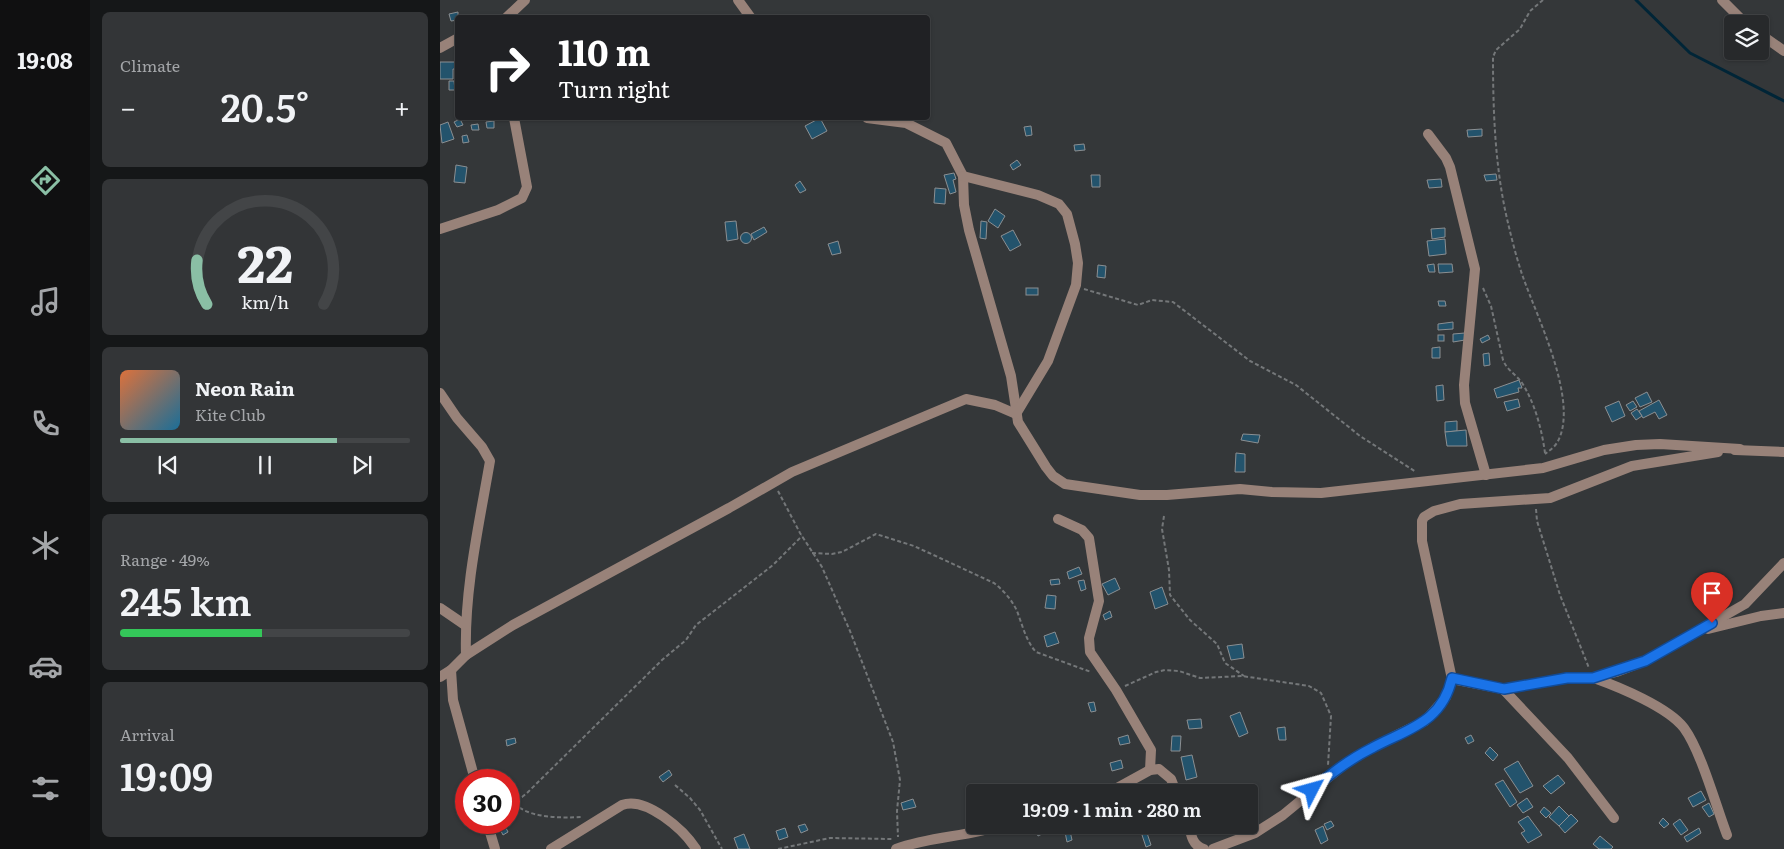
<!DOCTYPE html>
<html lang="en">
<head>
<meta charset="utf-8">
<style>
  :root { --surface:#27292b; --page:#333537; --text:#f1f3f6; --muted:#a4a6a9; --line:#434547; --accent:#8abfa5 }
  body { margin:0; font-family:Literata,serif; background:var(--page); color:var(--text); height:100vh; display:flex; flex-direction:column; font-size:19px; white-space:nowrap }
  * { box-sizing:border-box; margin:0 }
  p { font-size:16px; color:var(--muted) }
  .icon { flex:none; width:28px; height:28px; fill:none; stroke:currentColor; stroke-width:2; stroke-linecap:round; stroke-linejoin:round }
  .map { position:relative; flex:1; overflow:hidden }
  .drawer { display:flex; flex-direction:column; gap:12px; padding:12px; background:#151718; width:350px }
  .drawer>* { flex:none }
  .top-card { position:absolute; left:15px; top:15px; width:475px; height:105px; border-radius:5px; box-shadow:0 1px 4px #0004,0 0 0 1px var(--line); background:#202124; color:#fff; overflow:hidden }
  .fabs { position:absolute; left:1284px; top:15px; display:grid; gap:10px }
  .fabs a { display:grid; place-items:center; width:45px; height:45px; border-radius:5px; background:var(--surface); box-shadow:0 1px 4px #0004,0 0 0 1px var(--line); font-size:25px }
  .speed { position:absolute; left:15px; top:769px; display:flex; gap:10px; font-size:25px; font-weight:700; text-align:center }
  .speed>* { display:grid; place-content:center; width:65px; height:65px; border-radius:50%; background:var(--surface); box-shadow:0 1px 4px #0004,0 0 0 1px var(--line); line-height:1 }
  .speed .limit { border:8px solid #d22; background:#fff; color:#111 }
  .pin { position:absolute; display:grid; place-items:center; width:42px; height:42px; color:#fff; margin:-51px -21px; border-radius:50% 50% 50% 0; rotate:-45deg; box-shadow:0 0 5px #0007 }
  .pin .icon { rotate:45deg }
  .me { position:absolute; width:55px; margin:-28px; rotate:51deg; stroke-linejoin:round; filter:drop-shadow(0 0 4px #0008) }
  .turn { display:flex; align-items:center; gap:18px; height:105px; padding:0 20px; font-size:22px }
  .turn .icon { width:65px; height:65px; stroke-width:2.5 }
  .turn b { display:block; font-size:35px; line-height:42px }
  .big { font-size:38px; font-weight:600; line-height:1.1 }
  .drawer .widget { flex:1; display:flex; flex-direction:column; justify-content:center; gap:8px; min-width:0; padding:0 18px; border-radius:8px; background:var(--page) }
  .drawer .dial { align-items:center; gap:0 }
  .dial svg { height:130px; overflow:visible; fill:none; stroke:var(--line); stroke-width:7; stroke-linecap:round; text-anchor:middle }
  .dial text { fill:var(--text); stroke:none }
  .song { display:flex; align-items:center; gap:15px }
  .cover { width:60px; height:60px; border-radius:8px; background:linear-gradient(135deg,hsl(20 70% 55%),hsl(200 70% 35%)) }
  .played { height:5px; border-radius:2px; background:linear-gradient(90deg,var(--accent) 75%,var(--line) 75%) }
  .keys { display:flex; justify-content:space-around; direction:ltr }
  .heat { display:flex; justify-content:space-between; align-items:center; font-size:28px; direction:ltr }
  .charge { height:8px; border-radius:4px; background:linear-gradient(90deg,#34c759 49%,var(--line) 0) }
  .trip { position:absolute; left:526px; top:784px; width:292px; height:50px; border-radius:5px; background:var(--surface); box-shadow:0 1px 4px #0004,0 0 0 1px var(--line); font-weight:600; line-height:50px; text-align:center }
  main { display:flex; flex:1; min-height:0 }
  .tab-bar { display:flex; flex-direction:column; width:90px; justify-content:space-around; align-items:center; background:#101011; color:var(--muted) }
  .tab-bar .icon { width:35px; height:35px }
  .tab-bar .selected { color:var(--accent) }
  .tab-bar b { font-size:22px; color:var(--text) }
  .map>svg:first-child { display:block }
</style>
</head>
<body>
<main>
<nav class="tab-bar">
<b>19:08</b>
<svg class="icon selected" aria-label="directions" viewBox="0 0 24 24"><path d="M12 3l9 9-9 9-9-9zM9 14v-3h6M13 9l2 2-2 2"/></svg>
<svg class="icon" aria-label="music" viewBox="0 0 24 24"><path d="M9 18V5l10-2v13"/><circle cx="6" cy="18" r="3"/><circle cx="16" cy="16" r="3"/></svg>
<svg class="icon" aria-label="phone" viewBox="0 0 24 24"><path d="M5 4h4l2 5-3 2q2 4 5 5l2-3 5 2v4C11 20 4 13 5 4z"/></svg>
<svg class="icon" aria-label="climate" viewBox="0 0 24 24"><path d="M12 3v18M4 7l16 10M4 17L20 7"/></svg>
<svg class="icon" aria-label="car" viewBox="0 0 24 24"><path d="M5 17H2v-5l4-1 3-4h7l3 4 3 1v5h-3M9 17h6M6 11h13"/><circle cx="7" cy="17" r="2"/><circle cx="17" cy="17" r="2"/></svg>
<svg class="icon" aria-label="filters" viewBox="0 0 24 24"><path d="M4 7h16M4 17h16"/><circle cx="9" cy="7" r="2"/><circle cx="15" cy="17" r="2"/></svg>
</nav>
<section class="drawer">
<div class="widget"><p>Climate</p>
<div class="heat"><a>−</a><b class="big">20.5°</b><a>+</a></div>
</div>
<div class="widget dial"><svg viewBox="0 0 100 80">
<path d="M14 69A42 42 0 1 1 86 69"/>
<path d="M14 69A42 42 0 0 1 8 42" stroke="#8abfa5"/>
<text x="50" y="56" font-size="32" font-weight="700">22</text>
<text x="50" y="72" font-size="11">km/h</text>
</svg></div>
<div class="widget">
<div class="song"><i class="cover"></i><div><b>Neon Rain</b><p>Kite Club</p></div></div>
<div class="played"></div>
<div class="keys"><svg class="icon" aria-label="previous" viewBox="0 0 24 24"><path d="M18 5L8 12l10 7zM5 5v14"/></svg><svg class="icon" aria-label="pause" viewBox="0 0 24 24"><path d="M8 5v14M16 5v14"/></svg><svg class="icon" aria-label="next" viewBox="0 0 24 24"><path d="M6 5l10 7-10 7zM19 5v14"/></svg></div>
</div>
<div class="widget"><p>Range · 49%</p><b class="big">245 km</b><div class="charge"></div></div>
<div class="widget"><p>Arrival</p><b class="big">19:09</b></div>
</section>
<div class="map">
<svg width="1344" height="849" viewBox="0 0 1344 849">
  <rect width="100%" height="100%" fill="#343739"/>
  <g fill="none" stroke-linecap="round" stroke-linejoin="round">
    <polyline stroke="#002537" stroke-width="3" points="1196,0 1250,53 1344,101"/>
  </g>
  <g fill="#23536c" stroke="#8b8f92">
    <polygon points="18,12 18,20 11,21 9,14"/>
    <polygon points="0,62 16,62 16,69 13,69 13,79 0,79"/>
    <polygon points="9,81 14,81 15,90 9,90"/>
    <polygon points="380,118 387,131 372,139 365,126"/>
    <polygon points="20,119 23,125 17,127 14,122"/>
    <polygon points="54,121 54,128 47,128 46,122"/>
    <polygon points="8,122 14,139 2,143 0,125"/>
    <polygon points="38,124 39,130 32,130 31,125"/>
    <polygon points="591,126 592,135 586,136 584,127"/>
    <polygon points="1042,129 1042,136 1028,137 1027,130"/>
    <polygon points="27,135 29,142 23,143 22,136"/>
    <polygon points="644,144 645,150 635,151 634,145"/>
    <polygon points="577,160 581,165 573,170 570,165"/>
    <polygon points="16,165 27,167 25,183 14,182"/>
    <polygon points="514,173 516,179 513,180 516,192 510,194 504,175"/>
    <polygon points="1056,174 1057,180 1046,181 1044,175"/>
    <polygon points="651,175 660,175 660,187 652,187"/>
    <polygon points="1001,179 1002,187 989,188 987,180"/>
    <polygon points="360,181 366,190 360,193 355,185"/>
    <polygon points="495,188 506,189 505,204 494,203"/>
    <polygon points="555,209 565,216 558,228 548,221"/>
    <polygon points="296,221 298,239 287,241 285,222"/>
    <polygon points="541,221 547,222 546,239 540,238"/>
    <polygon points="324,227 327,232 314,240 311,234"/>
    <polygon points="1005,228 1005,237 992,239 991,229"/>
    <polygon points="573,230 581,245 570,251 561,236"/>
    <circle cx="306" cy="238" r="5.5"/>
    <polygon points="1005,239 1006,254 989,256 987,241"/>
    <polygon points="398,241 401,253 392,255 388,244"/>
    <polygon points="994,264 995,272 989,272 987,265"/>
    <polygon points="998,264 1012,264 1013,272 999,273"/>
    <polygon points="658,265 666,266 665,278 657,277"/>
    <rect x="586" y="288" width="12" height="7"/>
    <polygon points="998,301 1005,301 1006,306 999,306"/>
    <polygon points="1013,322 1013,329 998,330 998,324"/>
    <polygon points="1025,333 1025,340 1013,342 1013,334"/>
    <rect x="998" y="335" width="6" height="6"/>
    <polygon points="1048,335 1050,339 1042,343 1040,339"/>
    <polygon points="1000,347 1000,358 992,358 992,348"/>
    <polygon points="1049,353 1050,365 1044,366 1043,354"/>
    <polygon points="1079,380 1082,388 1078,388 1079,392 1057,398 1054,389"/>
    <polygon points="1003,385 1004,400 997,401 996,386"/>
    <polygon points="1207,392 1212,402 1200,407 1195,398"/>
    <polygon points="1078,399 1080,407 1067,411 1064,402"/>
    <polygon points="1219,400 1227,415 1219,419 1215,412 1203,418 1199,411"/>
    <polygon points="1179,401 1185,416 1172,422 1165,407"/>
    <polygon points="1193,401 1197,407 1190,411 1186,405"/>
    <polygon points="1197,409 1202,416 1196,420 1191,413"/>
    <polygon points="1017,421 1017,431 1005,432 1005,422"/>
    <polygon points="1026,430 1027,446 1007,446 1005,432"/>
    <polygon points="803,434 820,435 818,443 801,440"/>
    <polygon points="796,453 805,454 805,472 795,472"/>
    <polygon points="639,567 642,574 629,579 627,572"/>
    <polygon points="675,578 680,589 668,595 662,584"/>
    <polygon points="619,579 620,584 611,585 610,580"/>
    <polygon points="644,580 646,589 641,591 638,581"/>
    <polygon points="722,587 728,604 715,609 710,592"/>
    <polygon points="607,595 616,596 615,609 605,608"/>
    <polygon points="670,611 672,617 665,620 663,615"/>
    <polygon points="615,632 619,643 607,647 604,636"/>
    <polygon points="802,644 804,658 791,660 787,646"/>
    <polygon points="654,702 656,711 651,712 648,703"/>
    <polygon points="800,712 808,733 799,737 790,716"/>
    <polygon points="761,719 762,728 749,729 747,720"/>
    <polygon points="845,727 846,740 839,740 837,728"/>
    <polygon points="688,735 690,743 680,745 678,738"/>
    <polygon points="1031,735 1034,741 1028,744 1025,738"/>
    <polygon points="732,736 741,736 740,751 731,751"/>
    <polygon points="75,738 76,743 67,746 66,740"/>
    <polygon points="1050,747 1058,755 1053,761 1045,753"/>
    <polygon points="752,755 757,777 746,780 741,757"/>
    <polygon points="681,760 683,768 672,771 670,763"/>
    <polygon points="1078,761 1093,786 1080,793 1064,769"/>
    <polygon points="229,770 232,775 223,782 219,777"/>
    <polygon points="1118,775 1125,783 1111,794 1103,786"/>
    <polygon points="1063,780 1077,802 1070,807 1055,784"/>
    <polygon points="1261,791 1266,800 1253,807 1248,798"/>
    <polygon points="1087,798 1093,807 1083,813 1077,805"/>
    <polygon points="473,799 476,807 463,810 461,803"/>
    <polygon points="1269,803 1274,814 1269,817 1262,807"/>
    <polygon points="1119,806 1129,816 1119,826 1109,817"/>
    <polygon points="1104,807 1111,813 1106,818 1100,812"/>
    <polygon points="1131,814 1138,821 1125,833 1119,826"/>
    <polygon points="1088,816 1102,835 1088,843 1081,833 1085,831 1078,822"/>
    <polygon points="1223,818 1229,824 1224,828 1219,823"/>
    <polygon points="1240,819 1248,830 1241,835 1233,824"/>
    <polygon points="891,821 894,826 887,830 884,824"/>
    <polygon points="64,824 68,832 63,835 59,827"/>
    <polygon points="365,824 368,830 361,833 358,826"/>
    <polygon points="628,825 643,825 643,826 630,831"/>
    <polygon points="601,826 604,833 598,836 595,829"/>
    <polygon points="883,826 888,840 881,844 875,830"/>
    <polygon points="345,828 348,837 339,840 336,831"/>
    <polygon points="1259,828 1261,833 1247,842 1244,837"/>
    <polygon points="630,831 632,840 627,842 625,832"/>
    <polygon points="707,833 711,845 706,847 702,835"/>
    <polygon points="304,834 310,849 298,849 294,838"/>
    <polygon points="1160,836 1173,847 1171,849 1159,849 1153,844"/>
  </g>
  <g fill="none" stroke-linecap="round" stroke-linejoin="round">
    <g stroke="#747779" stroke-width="2" stroke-dasharray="4 2.5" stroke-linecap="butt">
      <path d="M1103 0 1090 11 1080 29 1056 50 1053 57C1053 112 1055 169 1068 223 1072 240 1077 260 1083 277 1097 317 1139 401 1118 441 1115 447 1110 450 1105 454"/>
      <path d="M1043 288 1051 306 1063 360C1068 372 1078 375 1084 386 1096 407 1102 431 1105 453"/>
      <polyline points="644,289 698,305 712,300 733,302 810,361 856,385 920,436 976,472"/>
      <polyline points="338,491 360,533 382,567 410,631 453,742 460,780 457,811 458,837"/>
      <polyline points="1096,509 1097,521 1120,595 1149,668"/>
      <polyline points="724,516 722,529 729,570 730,595 750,620 777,644 785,663 804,676"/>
      <path d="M372 553 392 554 402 552 436 534 474 546 554 583C564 591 572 600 577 611 582 624 586 641 596 652L651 672"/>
      <polyline points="685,686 716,672 725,670 739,671 760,678 802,676 869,686 881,693 891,716 888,765"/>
      <polyline points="235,785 250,798 260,810 282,849"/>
      <polyline points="69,798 82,797 87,793 222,660 246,640 256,625 333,565 362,536"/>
      <path d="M71 798C81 819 122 818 142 817"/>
      <polyline points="338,849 390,838 452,839"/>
    </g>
    <g stroke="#988279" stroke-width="10">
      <polyline points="298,0 311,18"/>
      <polyline points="1282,0 1306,24"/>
      <polyline points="66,18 85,0"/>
      <polyline points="1320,34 1344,51"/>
      <polyline points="0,48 18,38"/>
      <polyline points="427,118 466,123 506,143 523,176 524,205 529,230 571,376 578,422 606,467 613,476 625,484 700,495 727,495 800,489 832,492 881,493 1103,468 1164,450 1196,445 1220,444 1300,449"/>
      <polyline points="988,134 1006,158 1010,167 1035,269 1024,385 1025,403 1046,475"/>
      <polyline points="0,229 58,210 82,198 87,187 74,118"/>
      <path d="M0 393 17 418 42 447 50 461C39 525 24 590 26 655"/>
      <polyline points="1295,450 1344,452"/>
      <polyline points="618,519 642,530 649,538 659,601 649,638 650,652 676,690 711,750 710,770"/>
      <polyline points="0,608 25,625"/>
      <polyline points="1268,629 1321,616 1344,613"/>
      <polyline points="11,670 13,700 35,780"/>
      <polyline points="0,677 11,670 26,655 73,625 289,508 352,472 526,399 555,405 576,414 608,361 636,285 638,263 635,244 627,214 619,204 598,195 523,176"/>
      <path d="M1154 678C1179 687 1228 707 1244 728 1261 751 1276 806 1287 835"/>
      <polyline points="1012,679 1063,689 1127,678 1153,678 1176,672 1205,661 1305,604 1344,563"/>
      <polyline points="1063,689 1128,758 1174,818"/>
      <polyline points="670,792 710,770 719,769 731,779 736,792"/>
      <polyline points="47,822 55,849"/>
      <path d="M749 825C751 836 753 846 764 849"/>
      <path d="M111 849 182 805C206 796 244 830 256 849"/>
      <path d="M456 849C491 836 527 837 563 825"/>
      <polyline points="773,849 815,833 843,815 905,764 931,748 985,721 1006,697 1012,679 982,541 982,521 984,517 994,511 1020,504 1110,498 1192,466 1278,452"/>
    </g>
  </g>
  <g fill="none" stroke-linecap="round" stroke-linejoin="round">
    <g stroke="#114b97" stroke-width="12">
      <path id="route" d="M872 790C890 774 910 759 932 748 967 729 1002 723 1012 678L1064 689 1127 678H1153L1205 661 1272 623"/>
    </g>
    <use href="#route" stroke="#1a73e8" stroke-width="9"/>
  </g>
</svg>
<div class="fabs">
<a><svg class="icon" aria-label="layers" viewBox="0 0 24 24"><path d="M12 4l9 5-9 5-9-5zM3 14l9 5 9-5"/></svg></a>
</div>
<div class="speed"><div class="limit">30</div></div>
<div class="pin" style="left:1272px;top:623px;background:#d93025"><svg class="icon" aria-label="arrive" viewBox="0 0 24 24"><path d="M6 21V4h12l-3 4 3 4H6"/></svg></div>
<svg class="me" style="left:872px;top:790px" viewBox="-20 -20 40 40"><path d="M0-17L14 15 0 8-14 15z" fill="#1a73e8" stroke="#fff" stroke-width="4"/></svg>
<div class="trip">19:09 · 1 min · 280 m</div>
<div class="top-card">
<div class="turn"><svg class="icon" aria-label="right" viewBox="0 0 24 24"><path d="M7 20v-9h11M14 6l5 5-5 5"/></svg><div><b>110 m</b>Turn right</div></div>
</div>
</div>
</main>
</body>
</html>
